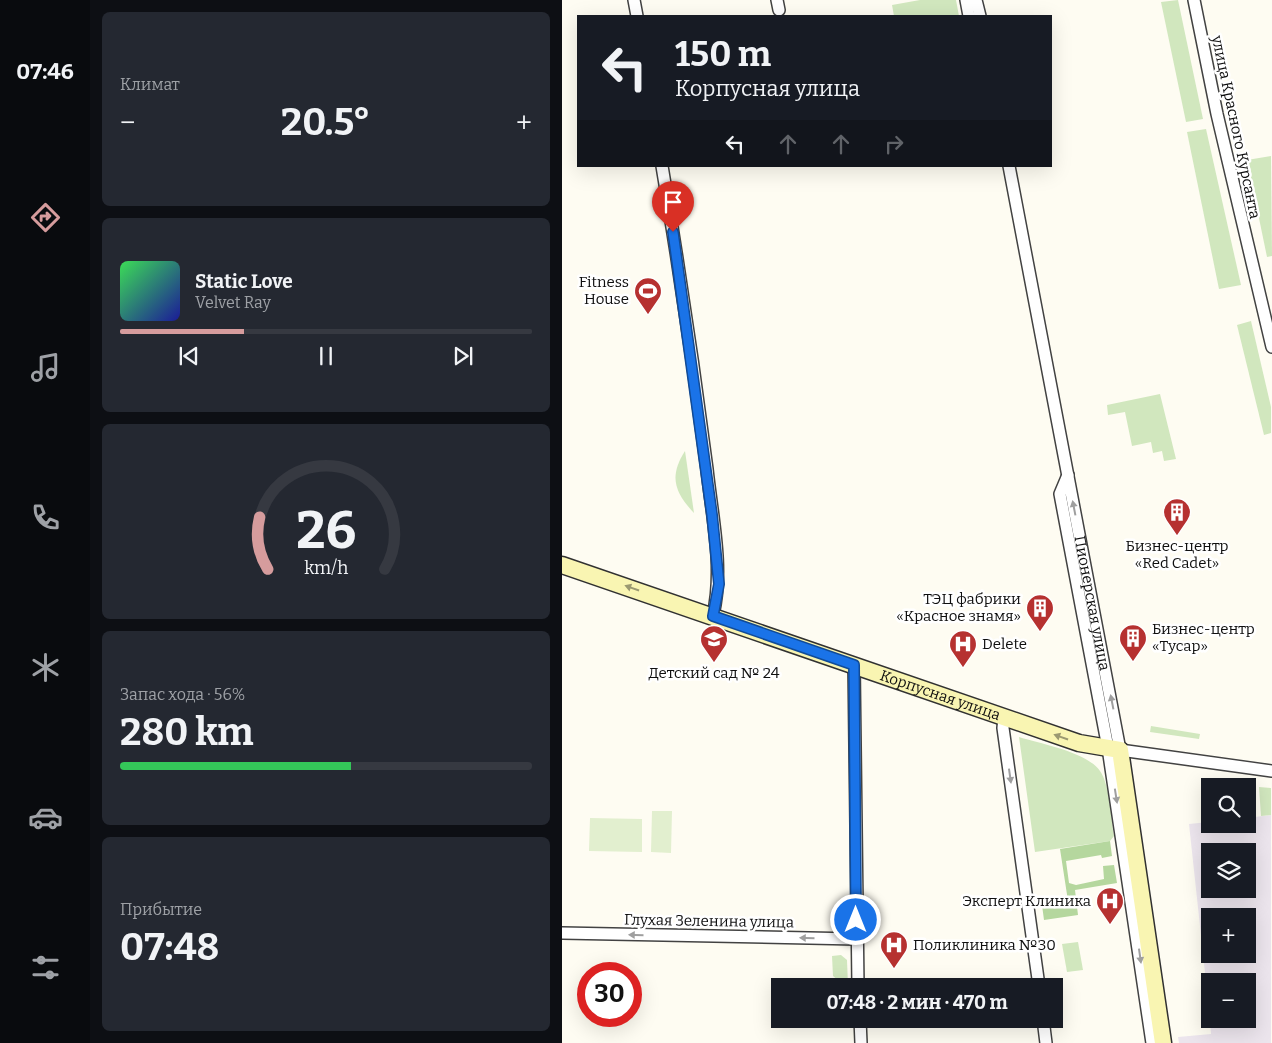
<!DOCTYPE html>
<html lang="ru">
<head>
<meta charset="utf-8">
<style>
  :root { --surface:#171b24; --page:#242831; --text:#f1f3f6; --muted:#9ea1a6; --line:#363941; --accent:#d69c9d }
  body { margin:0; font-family:Bitter,serif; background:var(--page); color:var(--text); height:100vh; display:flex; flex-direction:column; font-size:19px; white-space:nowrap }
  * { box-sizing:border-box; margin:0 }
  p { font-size:16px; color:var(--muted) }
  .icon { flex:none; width:28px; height:28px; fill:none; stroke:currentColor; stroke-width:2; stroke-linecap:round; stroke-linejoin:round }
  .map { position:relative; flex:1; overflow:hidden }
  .side { display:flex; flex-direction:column; gap:12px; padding:12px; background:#0d0f14; width:472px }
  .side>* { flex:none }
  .hud { position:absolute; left:15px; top:15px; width:475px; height:152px; border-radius:0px; box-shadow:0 5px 20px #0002; background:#171b24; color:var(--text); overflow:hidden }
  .buttons { position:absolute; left:639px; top:778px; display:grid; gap:10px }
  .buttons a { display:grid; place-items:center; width:55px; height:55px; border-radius:0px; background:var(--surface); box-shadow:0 5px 20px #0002; font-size:25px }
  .speed { position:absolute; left:15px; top:962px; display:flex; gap:10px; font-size:25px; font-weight:700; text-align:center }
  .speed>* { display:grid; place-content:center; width:65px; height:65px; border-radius:50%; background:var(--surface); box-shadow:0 5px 20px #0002; line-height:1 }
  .speed .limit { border:8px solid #d22; background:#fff; color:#111 }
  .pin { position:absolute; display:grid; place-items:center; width:42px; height:42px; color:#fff; margin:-51px -21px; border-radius:50% 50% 50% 0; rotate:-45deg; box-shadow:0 0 5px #0007 }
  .pin .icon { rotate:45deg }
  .me { position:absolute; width:55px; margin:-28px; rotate:0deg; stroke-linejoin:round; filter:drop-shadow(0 0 4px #0008) }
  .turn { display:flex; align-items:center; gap:18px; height:105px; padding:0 15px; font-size:22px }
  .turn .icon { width:65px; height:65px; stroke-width:2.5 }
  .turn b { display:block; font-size:35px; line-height:42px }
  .lanes { display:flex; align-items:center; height:48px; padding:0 15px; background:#0003; justify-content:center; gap:25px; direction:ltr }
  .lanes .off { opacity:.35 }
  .big { font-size:38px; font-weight:700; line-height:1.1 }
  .side .card { flex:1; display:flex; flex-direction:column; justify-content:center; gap:8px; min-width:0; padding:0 18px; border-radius:8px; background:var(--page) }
  .side .dial { align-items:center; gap:0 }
  .dial svg { height:130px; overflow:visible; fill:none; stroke:var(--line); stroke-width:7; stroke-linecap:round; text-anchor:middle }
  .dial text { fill:var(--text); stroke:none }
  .song { display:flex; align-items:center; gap:15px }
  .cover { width:60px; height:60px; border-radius:8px; background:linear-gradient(135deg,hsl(130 70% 55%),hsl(240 70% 35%)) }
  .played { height:5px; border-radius:2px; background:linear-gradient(90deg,var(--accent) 30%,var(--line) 30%) }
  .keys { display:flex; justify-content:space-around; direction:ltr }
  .heat { display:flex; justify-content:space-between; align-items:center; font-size:28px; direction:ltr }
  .charge { height:8px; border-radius:4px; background:linear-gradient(90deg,#34c759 56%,var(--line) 0) }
  .trip { position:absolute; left:209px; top:978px; width:292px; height:50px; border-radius:0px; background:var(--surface); box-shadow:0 5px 20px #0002; font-weight:700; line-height:50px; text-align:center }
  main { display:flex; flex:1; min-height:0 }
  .menu { display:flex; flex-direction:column; width:90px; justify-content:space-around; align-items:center; background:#090b0e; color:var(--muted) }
  .menu .icon { width:35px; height:35px }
  .menu .on { color:var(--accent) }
  .menu b { font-size:22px; color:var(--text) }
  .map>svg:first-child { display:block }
</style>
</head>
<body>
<main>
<nav class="menu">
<b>07:46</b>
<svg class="icon on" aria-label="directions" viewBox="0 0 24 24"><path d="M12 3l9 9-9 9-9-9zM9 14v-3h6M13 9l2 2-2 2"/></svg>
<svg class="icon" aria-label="music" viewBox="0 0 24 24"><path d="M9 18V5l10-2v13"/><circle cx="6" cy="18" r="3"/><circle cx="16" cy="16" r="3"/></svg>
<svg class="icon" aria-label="phone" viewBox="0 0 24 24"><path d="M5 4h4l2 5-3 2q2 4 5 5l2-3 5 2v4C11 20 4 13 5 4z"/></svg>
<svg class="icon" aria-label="climate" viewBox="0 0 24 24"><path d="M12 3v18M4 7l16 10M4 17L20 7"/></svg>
<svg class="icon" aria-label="car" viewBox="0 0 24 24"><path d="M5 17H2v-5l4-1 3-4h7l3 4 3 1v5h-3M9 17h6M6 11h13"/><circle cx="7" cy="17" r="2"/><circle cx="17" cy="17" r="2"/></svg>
<svg class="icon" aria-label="filters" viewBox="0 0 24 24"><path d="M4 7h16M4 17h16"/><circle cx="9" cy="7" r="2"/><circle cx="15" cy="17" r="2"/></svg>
</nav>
<section class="side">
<div class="card"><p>Климат</p>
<div class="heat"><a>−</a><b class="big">20.5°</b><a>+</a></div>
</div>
<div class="card">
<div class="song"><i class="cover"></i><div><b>Static Love</b><p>Velvet Ray</p></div></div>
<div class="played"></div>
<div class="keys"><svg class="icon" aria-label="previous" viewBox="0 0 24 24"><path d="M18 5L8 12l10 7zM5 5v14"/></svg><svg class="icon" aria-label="pause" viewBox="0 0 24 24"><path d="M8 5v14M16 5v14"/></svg><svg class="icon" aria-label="next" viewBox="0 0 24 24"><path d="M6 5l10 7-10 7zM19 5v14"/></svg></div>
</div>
<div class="card dial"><svg viewBox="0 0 100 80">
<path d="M14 69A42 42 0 1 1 86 69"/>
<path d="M14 69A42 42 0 0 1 9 37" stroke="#d69c9d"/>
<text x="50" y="56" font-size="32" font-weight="700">26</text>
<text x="50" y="72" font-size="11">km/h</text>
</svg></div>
<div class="card"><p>Запас хода · 56%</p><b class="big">280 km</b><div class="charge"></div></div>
<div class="card"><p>Прибытие</p><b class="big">07:48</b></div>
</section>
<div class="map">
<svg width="710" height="1043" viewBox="0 0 710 1043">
  <rect width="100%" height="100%" fill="#fefcf2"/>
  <path fill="#ece5ed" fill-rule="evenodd" d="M709 815V1043H617L616 1037 649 1034 648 1019H685V981H648V1019L627 824 647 822 648 824H685V818ZM648 851H685V889H648ZM648 916H685V954H648Z"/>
  <g fill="#d1e7be">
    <polygon points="358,0 394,0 397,16 332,16 330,5"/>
    <polygon points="616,0 641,119 624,122 599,2"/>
    <polygon points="644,129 679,285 657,289 625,132"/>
    <polygon points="709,156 710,256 705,257 685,160"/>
    <polygon points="689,321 709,407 709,433 702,435 675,325"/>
    <polygon points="598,394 614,459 602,461 600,451 591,453 589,442 570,446 563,412 546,415 545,405"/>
    <path d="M123 451 132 513C112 492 107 476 123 451Z"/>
    <polygon points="589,726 638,734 637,739 588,732"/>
    <path d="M457 737C479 744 525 752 538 771 548 785 549 819 552 836L548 841 473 852Z"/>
    <polygon points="697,787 709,788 709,815 699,816"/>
    <polygon points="516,942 521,970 505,972 500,944"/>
    <polygon points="279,955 285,960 286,986 283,986 271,976 270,956"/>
  </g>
  <polygon fill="#b5d79e" points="548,841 550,856 540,858 539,855 504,861 507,883 514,885 542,879 541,866 552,865 555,883 513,890 516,915 482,920 480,905 506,901 498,849"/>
  <g fill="#e2efcf">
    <polygon points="90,811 110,811 109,853 89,852"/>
    <polygon points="28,818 80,819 80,852 27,851"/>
  </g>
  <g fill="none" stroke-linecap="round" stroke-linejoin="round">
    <g stroke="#424242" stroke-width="14">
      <g id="street">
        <polyline points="72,0 75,16"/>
        <polyline points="215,0 217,10"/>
        <polyline points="404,0 407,16"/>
        <polyline points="414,0 418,16"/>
        <polyline points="632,0 655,114 710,347"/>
        <path d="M100 166C117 267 132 368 145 469 150 517 162 568 151 615"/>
        <path id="s1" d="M447 166 558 750 710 771"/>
        <polyline points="506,475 498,494 546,748 590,1043"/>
        <polyline points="292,665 296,986"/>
        <polyline points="442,717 441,728 477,986"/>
        <polyline points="0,933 294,939"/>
        <polyline points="298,1019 299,1043"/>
        <polyline points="481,1019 484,1043"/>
      </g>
    </g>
    <g stroke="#313131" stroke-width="19">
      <g id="secondary">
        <path id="s2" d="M0 565 517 743 558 750 601 1043"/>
      </g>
    </g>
    <use href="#street" stroke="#fff" stroke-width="11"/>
    <use href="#secondary" stroke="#f9f5b2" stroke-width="16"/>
  </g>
  <defs><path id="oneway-solid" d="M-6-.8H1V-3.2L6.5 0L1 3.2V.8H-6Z" transform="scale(1.25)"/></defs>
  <g fill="#9f9f9f">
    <use href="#oneway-solid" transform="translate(512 508) rotate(-101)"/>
    <use href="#oneway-solid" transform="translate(550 702) rotate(-101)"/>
    <use href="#oneway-solid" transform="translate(448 776) rotate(82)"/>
    <use href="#oneway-solid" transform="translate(554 796) rotate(81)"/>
    <use href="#oneway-solid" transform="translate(74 935) rotate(-179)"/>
    <use href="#oneway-solid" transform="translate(245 938) rotate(-179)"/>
    <use href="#oneway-solid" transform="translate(578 956) rotate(82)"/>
  </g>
  <g fill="#9b9971">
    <use href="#oneway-solid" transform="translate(70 588) rotate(-161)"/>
    <use href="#oneway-solid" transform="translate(499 737) rotate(-161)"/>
  </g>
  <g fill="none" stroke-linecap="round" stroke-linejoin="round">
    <g stroke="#114b97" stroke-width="12">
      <polyline id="route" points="111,232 150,515 157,584 151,616 292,665 294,920"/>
    </g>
    <use href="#route" stroke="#1a73e8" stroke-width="9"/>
  </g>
  <defs>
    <g id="stadium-pin" transform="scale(1.4375)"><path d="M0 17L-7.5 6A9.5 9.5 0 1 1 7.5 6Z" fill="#b63130" stroke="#fff"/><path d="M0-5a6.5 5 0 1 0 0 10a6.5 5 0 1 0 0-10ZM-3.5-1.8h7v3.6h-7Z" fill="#fff"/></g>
    <g id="building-pin" transform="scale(1.4375)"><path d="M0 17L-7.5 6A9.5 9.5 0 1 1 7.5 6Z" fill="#b63130" stroke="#fff"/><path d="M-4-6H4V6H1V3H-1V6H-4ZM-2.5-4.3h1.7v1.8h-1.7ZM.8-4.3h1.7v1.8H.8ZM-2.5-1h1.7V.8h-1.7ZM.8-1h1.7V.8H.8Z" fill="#fff"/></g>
    <g id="school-pin" transform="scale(1.4375)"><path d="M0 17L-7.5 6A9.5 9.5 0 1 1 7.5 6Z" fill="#b63130" stroke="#fff"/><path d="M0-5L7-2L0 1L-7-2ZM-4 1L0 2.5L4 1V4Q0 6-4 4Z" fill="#fff"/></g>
    <g id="hospital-pin" transform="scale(1.4375)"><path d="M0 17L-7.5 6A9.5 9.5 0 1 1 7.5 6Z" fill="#b63130" stroke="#fff"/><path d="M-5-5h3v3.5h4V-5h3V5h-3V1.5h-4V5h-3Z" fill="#fff"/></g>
  </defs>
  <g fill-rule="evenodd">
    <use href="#stadium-pin" x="86" y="291"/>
    <use href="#building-pin" x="615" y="512"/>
    <use href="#building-pin" x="478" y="608"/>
    <use href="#building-pin" x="571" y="638"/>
    <use href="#school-pin" x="152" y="639"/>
    <use href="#hospital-pin" x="401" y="644"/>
    <use href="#hospital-pin" x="548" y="901"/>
    <use href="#hospital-pin" x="332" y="945"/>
  </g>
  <g text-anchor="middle" stroke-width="5" stroke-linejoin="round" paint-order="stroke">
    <g font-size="15" fill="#0f0f0f" stroke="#fff">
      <text transform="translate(674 127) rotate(78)" y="5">улица Красного Курсанта</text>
      <text dy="5" stroke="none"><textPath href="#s1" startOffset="445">Пионерская улица</textPath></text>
      <text dy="5" stroke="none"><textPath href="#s2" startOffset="400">Корпусная улица</textPath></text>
      <text transform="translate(147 921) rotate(1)" y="5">Глухая Зеленина улица</text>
    </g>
    <g font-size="15" fill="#0f0f0f" stroke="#fff" text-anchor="end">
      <text x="67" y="287">Fitness<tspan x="67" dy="17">House</tspan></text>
      <text x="615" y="551" text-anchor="middle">Бизнес-центр<tspan x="615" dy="17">«Red Cadet»</tspan></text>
      <text x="459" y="604">ТЭЦ фабрики<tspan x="459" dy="17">«Красное знамя»</tspan></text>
      <text x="590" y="634" text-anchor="start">Бизнес-центр<tspan x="590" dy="17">«Тусар»</tspan></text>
      <text x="420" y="649" text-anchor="start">Delete</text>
      <text x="152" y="678" text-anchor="middle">Детский сад № 24</text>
      <text x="529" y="906">Эксперт Клиника</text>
      <text x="351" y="950" text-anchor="start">Поликлиника №30</text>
    </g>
  </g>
</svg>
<div class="buttons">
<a><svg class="icon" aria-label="search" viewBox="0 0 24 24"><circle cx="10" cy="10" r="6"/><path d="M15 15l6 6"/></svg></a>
<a><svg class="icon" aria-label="layers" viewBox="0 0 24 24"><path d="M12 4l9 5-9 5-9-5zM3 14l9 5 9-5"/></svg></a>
<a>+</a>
<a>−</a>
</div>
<div class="speed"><div class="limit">30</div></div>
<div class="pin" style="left:111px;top:232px;background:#d93025"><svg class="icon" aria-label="arrive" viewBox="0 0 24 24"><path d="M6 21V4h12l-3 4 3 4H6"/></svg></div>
<svg class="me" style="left:294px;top:920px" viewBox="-20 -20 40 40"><circle r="17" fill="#1a73e8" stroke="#fff" stroke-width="3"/><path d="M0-11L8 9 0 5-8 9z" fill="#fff"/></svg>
<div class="trip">07:48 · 2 мин · 470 m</div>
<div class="hud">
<div class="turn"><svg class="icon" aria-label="left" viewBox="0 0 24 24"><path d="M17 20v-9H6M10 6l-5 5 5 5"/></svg><div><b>150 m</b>Корпусная улица</div></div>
<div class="lanes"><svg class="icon" aria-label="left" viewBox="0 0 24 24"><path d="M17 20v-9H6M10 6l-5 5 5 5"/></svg><svg class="icon off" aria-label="ahead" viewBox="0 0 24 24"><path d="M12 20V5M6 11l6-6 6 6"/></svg><svg class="icon off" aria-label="ahead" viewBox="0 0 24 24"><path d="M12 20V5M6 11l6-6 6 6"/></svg><svg class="icon off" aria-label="right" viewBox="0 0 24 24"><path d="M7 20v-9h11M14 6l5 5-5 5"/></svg></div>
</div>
</div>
</main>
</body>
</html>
